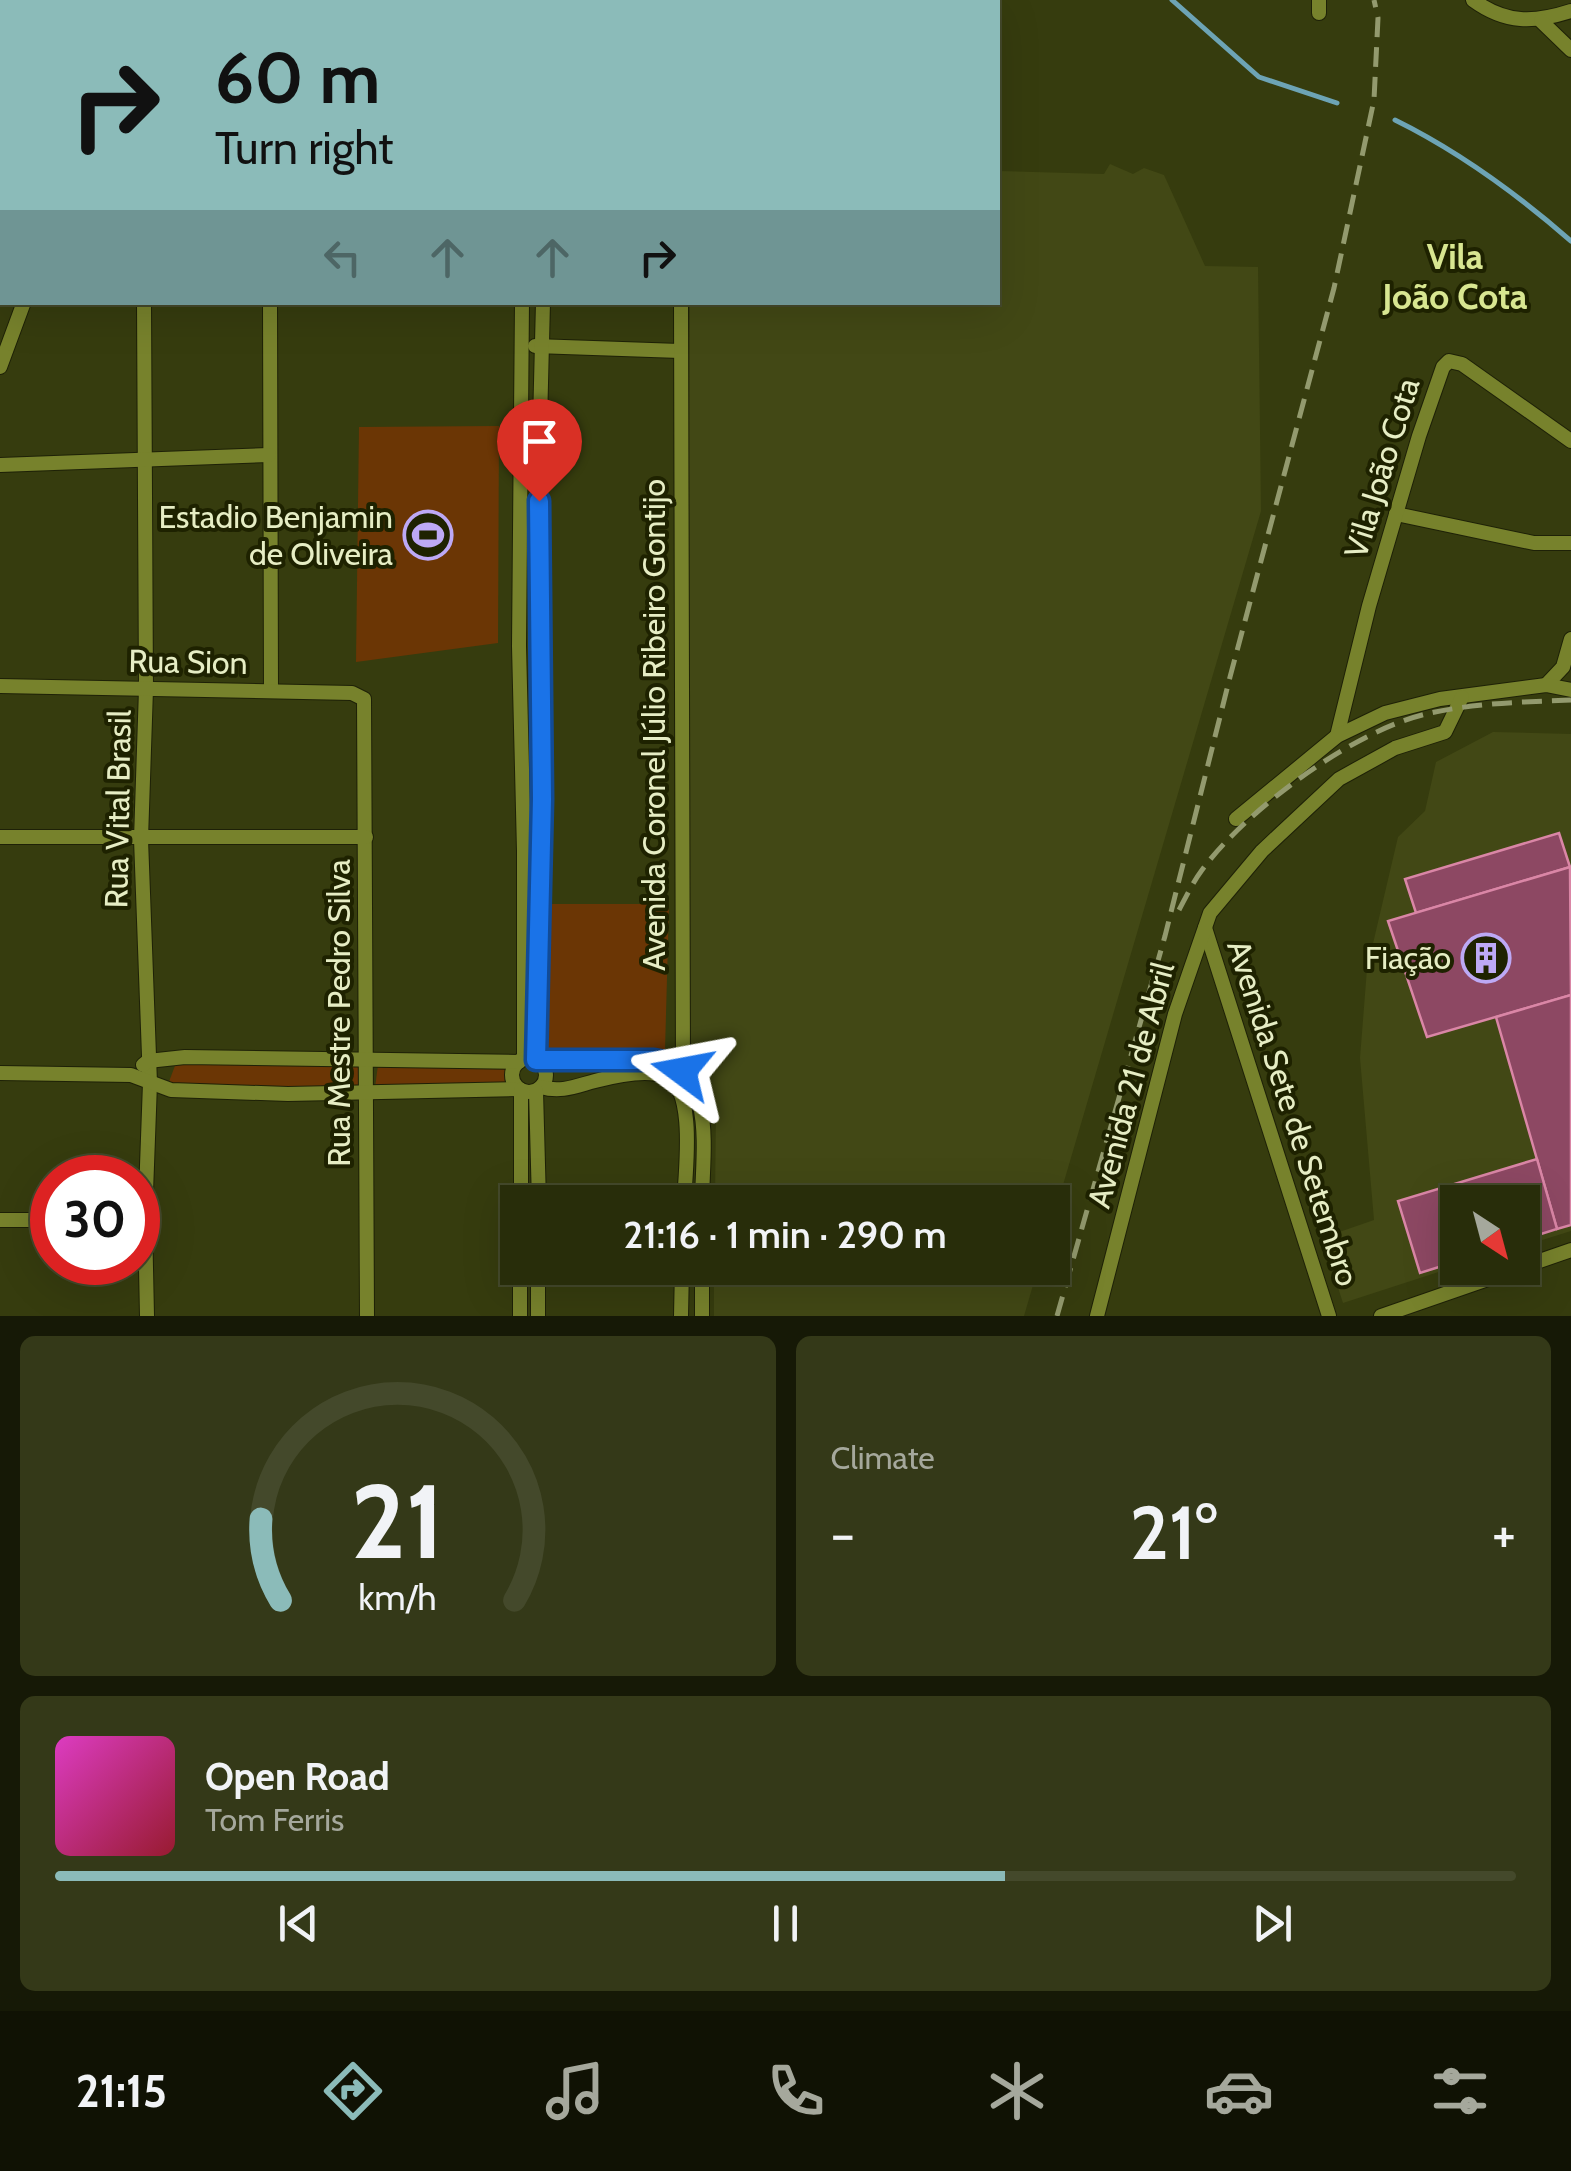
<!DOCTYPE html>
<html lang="en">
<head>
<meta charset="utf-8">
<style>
  :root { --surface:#282d0a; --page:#343918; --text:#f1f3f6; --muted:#a5a89c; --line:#44492b; --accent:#8bbbb9 }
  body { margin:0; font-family:Cabin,sans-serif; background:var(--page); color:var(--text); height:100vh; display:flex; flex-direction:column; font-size:38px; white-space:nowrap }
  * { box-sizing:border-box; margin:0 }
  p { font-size:32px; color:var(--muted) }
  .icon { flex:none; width:55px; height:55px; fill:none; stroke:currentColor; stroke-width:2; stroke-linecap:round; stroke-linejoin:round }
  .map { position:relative; height:1316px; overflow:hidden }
  .drawer { display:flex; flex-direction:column; gap:20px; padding:20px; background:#161906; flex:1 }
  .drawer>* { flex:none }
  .banner { position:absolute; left:0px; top:0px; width:1000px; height:305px; box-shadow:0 10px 40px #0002,0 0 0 2px var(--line); background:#8bbbb9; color:#111; overflow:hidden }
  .needle { width:65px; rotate:144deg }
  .tools { position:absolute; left:1440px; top:1185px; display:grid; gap:20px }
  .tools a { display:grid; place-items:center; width:100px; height:100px; border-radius:0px; background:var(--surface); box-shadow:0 10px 40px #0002,0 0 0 2px var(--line); font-size:50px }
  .speed { position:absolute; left:30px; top:1155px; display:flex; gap:20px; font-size:50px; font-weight:700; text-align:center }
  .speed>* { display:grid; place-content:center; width:130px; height:130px; border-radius:50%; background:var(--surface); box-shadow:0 10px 40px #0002,0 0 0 2px var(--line); line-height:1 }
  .speed .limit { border:15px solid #d22; background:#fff; color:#111 }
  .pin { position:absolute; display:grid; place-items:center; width:85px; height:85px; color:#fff; margin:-102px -42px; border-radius:50% 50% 50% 0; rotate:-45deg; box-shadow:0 0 10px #0007 }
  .pin .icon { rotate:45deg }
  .me { position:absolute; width:110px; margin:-55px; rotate:283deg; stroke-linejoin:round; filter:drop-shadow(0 0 8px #0008) }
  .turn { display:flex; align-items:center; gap:35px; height:210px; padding:0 50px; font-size:45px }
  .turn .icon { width:130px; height:130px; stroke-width:2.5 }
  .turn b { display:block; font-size:70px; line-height:85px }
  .lanes { display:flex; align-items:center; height:95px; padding:0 50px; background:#0003; justify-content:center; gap:50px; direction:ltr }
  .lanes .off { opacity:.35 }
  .big { font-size:75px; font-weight:600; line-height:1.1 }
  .drawer .tile { flex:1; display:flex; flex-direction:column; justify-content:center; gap:15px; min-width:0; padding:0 35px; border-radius:15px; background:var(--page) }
  .drawer .dial { align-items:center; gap:0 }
  .dial svg { height:260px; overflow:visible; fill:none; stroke:var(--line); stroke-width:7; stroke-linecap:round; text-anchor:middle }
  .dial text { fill:var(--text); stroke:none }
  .song { display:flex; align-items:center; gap:30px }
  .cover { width:120px; height:120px; border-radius:15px; background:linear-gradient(135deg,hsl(310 70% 55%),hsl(350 70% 35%)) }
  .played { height:10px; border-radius:5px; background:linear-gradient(90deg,var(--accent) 65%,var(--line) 65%) }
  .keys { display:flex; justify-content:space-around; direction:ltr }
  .heat { display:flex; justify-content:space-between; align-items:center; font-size:55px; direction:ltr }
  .drawer .tiles { flex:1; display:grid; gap:20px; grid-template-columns:1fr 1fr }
  .tile:last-child { grid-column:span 2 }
  .trip { position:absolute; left:500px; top:1185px; width:570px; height:100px; border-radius:0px; background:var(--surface); box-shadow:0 10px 40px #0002,0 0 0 2px var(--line); font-weight:600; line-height:100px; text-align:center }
  .tab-bar { display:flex; height:160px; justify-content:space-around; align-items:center; background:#101204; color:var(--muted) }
  .tab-bar .icon { width:70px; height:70px }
  .tab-bar .current { color:var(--accent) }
  .tab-bar b { font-size:45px; color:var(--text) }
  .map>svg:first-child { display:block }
</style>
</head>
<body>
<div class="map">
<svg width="1571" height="1316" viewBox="0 0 1571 1316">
  <rect width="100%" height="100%" fill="#363c0e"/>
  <g fill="#424815">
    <polygon points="1110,164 1133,174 1144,168 1164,175 1205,266 1258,267 1261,511 1053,1219 1052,1202 715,1202 716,1108 685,1059 690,303 998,302 998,171 1104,174"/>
    <polygon points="1493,732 1571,734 1571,1231 1523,1246 1522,1202 1458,1202 1457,1266 1343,1303 1322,1238 1374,1220 1360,1058 1367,969 1398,837 1425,811 1436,762"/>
    <polygon points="714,1268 1038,1268 1024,1316 714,1316"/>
  </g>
  <g fill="#6b3605">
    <polygon points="499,426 498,643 356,662 359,427"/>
    <polygon points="545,904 669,904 665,1051 543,1055"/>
    <polygon points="176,1063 363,1065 362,1092 167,1087"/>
    <polygon points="378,1065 506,1066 509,1087 375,1088"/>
  </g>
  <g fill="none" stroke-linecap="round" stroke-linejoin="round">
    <g stroke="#6da4b5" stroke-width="5">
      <polyline points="1172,0 1259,77 1337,103"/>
      <path d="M1395 120C1460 152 1516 193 1571 241"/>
    </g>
    <g stroke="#3985af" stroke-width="28">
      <polyline points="143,2 144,0"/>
      <polyline points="0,26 2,26"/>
    </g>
  </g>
  <g fill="#8d4863" stroke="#da86a6" stroke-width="2.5">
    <polygon points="1559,833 1570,867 1416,913 1405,879"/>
    <polygon points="1570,867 1571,995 1427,1037 1388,921"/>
    <polygon points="1571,995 1571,1225 1557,1229 1496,1017"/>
    <polygon points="1537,1159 1557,1229 1522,1240 1522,1202 1458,1202 1458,1261 1420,1273 1398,1201"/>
  </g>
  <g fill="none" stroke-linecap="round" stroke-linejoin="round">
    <g stroke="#1e2107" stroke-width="16">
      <g id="minor">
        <path d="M1473 0C1506 24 1534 23 1571 11"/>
        <polyline points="707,2 707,0"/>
        <polyline points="1319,13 1319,0"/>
        <polyline points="1541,21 1571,50"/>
        <polyline points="0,205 2,206"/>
        <polyline points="144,302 146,689 141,839 150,1083 145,1220 147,1316"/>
        <polyline points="270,302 271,691"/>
        <polyline points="522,302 519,646 524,851 524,1059"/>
        <polyline points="535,346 680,351"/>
        <polyline points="0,367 24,302"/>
        <polyline points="0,465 269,455"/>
        <polyline points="1396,514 1534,543 1571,543"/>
        <polyline points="1546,685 1563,667 1571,639"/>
        <polyline points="0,686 352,693 364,699 367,1316"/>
        <polyline points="1337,736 1369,606 1419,436 1443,367 1449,361 1462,364 1571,441"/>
        <polyline points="1236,819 1337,736 1385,713 1440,699 1546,685 1571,690"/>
        <polyline points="0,837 366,837"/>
        <polyline points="1205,928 1329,1316"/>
        <circle cx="529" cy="1075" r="17"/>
        <polyline points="536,1060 542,799 539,464 543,302"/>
        <path d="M538 1060 654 1061C718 1068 702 1156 702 1202"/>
        <polyline points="143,1065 148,1061 185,1057 519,1062"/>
        <polyline points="0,1073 131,1075 171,1090 288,1094 518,1089"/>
        <path d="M541 1087C561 1093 576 1086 595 1081 614 1076 646 1069 665 1076 697 1087 685 1175 684 1202"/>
        <polyline points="536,1091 539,1202"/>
        <polyline points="679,1091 683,1071 681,302"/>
        <polyline points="521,1202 521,1090"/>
        <polyline points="0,1220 52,1220"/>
        <polyline points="1522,1267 1571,1250"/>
        <polyline points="520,1316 520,1268"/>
        <polyline points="538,1316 538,1268"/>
        <polyline points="681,1316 682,1268"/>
        <polyline points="702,1316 702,1268"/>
        <polyline points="1097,1316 1175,1014 1210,913 1262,851 1339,779 1395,748 1445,732 1462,697"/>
        <polyline points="1381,1316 1520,1268"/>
      </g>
    </g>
    <use href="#minor" stroke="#77822c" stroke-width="14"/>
    <g stroke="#939a6e" stroke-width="5" stroke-dasharray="20 10" stroke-linecap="butt">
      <path d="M1179 910C1186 897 1193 882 1202 870 1246 810 1353 731 1426 714 1473 703 1522 702 1571 700"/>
      <polyline points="1057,1316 1165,936 1230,677 1334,288 1374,100 1378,18 1374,0"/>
    </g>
  </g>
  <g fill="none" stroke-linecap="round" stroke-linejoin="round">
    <g stroke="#114b97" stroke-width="25">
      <polyline id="route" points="539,501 542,799 536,1060 654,1060 670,1063 682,1071"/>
    </g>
    <use href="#route" stroke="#1a73e8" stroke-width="18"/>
  </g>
  <defs>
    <g id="stadium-ring" transform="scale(2.5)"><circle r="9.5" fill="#1e2200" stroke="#bda9f5" stroke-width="1.5"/><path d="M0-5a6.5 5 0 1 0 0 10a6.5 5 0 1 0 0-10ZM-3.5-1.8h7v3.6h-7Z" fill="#bda9f5"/></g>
    <g id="building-ring" transform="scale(2.5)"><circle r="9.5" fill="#1e2200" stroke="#bda9f5" stroke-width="1.5"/><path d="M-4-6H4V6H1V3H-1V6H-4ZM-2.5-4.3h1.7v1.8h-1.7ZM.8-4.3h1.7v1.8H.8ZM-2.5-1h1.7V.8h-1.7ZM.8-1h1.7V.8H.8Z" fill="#bda9f5"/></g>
  </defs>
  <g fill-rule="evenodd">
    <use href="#stadium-ring" x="428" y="535"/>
    <use href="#building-ring" x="1486" y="958"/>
  </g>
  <g text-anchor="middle" stroke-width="8" stroke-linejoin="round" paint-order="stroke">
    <g font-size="32" fill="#e6edc4" stroke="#1e2200">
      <text transform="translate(1382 468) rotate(-73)" y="11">Vila João Cota</text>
      <text transform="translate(188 662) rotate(1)" y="11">Rua Sion</text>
      <text transform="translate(654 725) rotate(-90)" y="11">Avenida Coronel Júlio Ribeiro Gontijo</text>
      <text transform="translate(118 809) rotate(-89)" y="11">Rua Vital Brasil</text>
      <text transform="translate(339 1013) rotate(-90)" y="11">Rua Mestre Pedro Silva</text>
      <text transform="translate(1131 1085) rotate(-75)" y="11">Avenida 21 de Abril</text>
      <text transform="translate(1293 1113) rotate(72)" y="11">Avenida Sete de Setembro</text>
    </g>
    <g font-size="32" fill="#e6edc4" stroke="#1e2200" text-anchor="end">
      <text x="393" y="528">Estadio Benjamin<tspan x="393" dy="37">de Oliveira</tspan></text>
      <text x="1451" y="969">Fiação</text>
    </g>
    <g font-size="35" font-weight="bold" fill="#d8e691" stroke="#1e2200">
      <text x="1455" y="269">Vila<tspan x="1455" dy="40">João Cota</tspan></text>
    </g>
  </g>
</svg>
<div class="tools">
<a><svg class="needle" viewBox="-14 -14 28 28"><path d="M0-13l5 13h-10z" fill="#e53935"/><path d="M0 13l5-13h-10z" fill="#a5a89c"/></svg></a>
</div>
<div class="speed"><div class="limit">30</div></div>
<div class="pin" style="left:539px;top:501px;background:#d93025"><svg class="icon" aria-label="arrive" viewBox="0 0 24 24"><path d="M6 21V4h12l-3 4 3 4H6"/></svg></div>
<svg class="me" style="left:682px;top:1071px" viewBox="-20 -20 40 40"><path d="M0-17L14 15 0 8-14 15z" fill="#1a73e8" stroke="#fff" stroke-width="4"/></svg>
<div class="trip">21:16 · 1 min · 290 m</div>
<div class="banner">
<div class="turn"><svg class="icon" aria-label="right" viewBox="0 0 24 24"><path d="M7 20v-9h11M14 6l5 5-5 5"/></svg><div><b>60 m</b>Turn right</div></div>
<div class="lanes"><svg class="icon off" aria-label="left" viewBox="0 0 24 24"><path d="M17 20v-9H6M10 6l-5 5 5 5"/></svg><svg class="icon off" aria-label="ahead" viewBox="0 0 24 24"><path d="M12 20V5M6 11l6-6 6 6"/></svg><svg class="icon off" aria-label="ahead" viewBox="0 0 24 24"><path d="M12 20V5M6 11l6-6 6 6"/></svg><svg class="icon" aria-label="right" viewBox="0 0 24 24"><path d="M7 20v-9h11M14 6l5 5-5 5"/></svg></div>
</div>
</div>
<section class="drawer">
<div class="tiles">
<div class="tile dial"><svg viewBox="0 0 100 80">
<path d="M14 69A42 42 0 1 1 86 69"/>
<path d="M14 69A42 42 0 0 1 8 44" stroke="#8bbbb9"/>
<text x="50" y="56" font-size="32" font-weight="700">21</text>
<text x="50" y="72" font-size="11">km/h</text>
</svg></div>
<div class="tile"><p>Climate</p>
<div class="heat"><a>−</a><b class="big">21°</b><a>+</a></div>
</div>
<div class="tile">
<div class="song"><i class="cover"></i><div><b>Open Road</b><p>Tom Ferris</p></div></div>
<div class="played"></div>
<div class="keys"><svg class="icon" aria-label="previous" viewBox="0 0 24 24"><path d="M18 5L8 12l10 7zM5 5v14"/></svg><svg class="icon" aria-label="pause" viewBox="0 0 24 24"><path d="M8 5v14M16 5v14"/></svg><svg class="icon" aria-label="next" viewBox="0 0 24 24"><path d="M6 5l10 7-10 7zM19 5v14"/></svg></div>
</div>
</div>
</section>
<nav class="tab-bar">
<b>21:15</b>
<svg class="icon current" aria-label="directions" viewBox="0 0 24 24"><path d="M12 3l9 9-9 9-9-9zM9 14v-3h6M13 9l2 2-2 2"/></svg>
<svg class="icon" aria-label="music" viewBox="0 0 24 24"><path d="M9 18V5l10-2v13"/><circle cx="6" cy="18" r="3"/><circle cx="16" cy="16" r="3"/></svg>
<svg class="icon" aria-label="phone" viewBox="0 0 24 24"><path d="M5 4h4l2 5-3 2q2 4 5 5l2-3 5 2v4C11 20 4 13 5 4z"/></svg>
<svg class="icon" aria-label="climate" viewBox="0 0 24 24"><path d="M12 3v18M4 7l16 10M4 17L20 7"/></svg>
<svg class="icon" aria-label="car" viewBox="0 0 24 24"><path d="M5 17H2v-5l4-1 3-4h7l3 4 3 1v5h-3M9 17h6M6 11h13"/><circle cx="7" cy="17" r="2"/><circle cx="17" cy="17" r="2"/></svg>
<svg class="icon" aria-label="filters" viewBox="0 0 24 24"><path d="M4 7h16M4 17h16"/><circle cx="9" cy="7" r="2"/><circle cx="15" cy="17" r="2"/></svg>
</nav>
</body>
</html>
